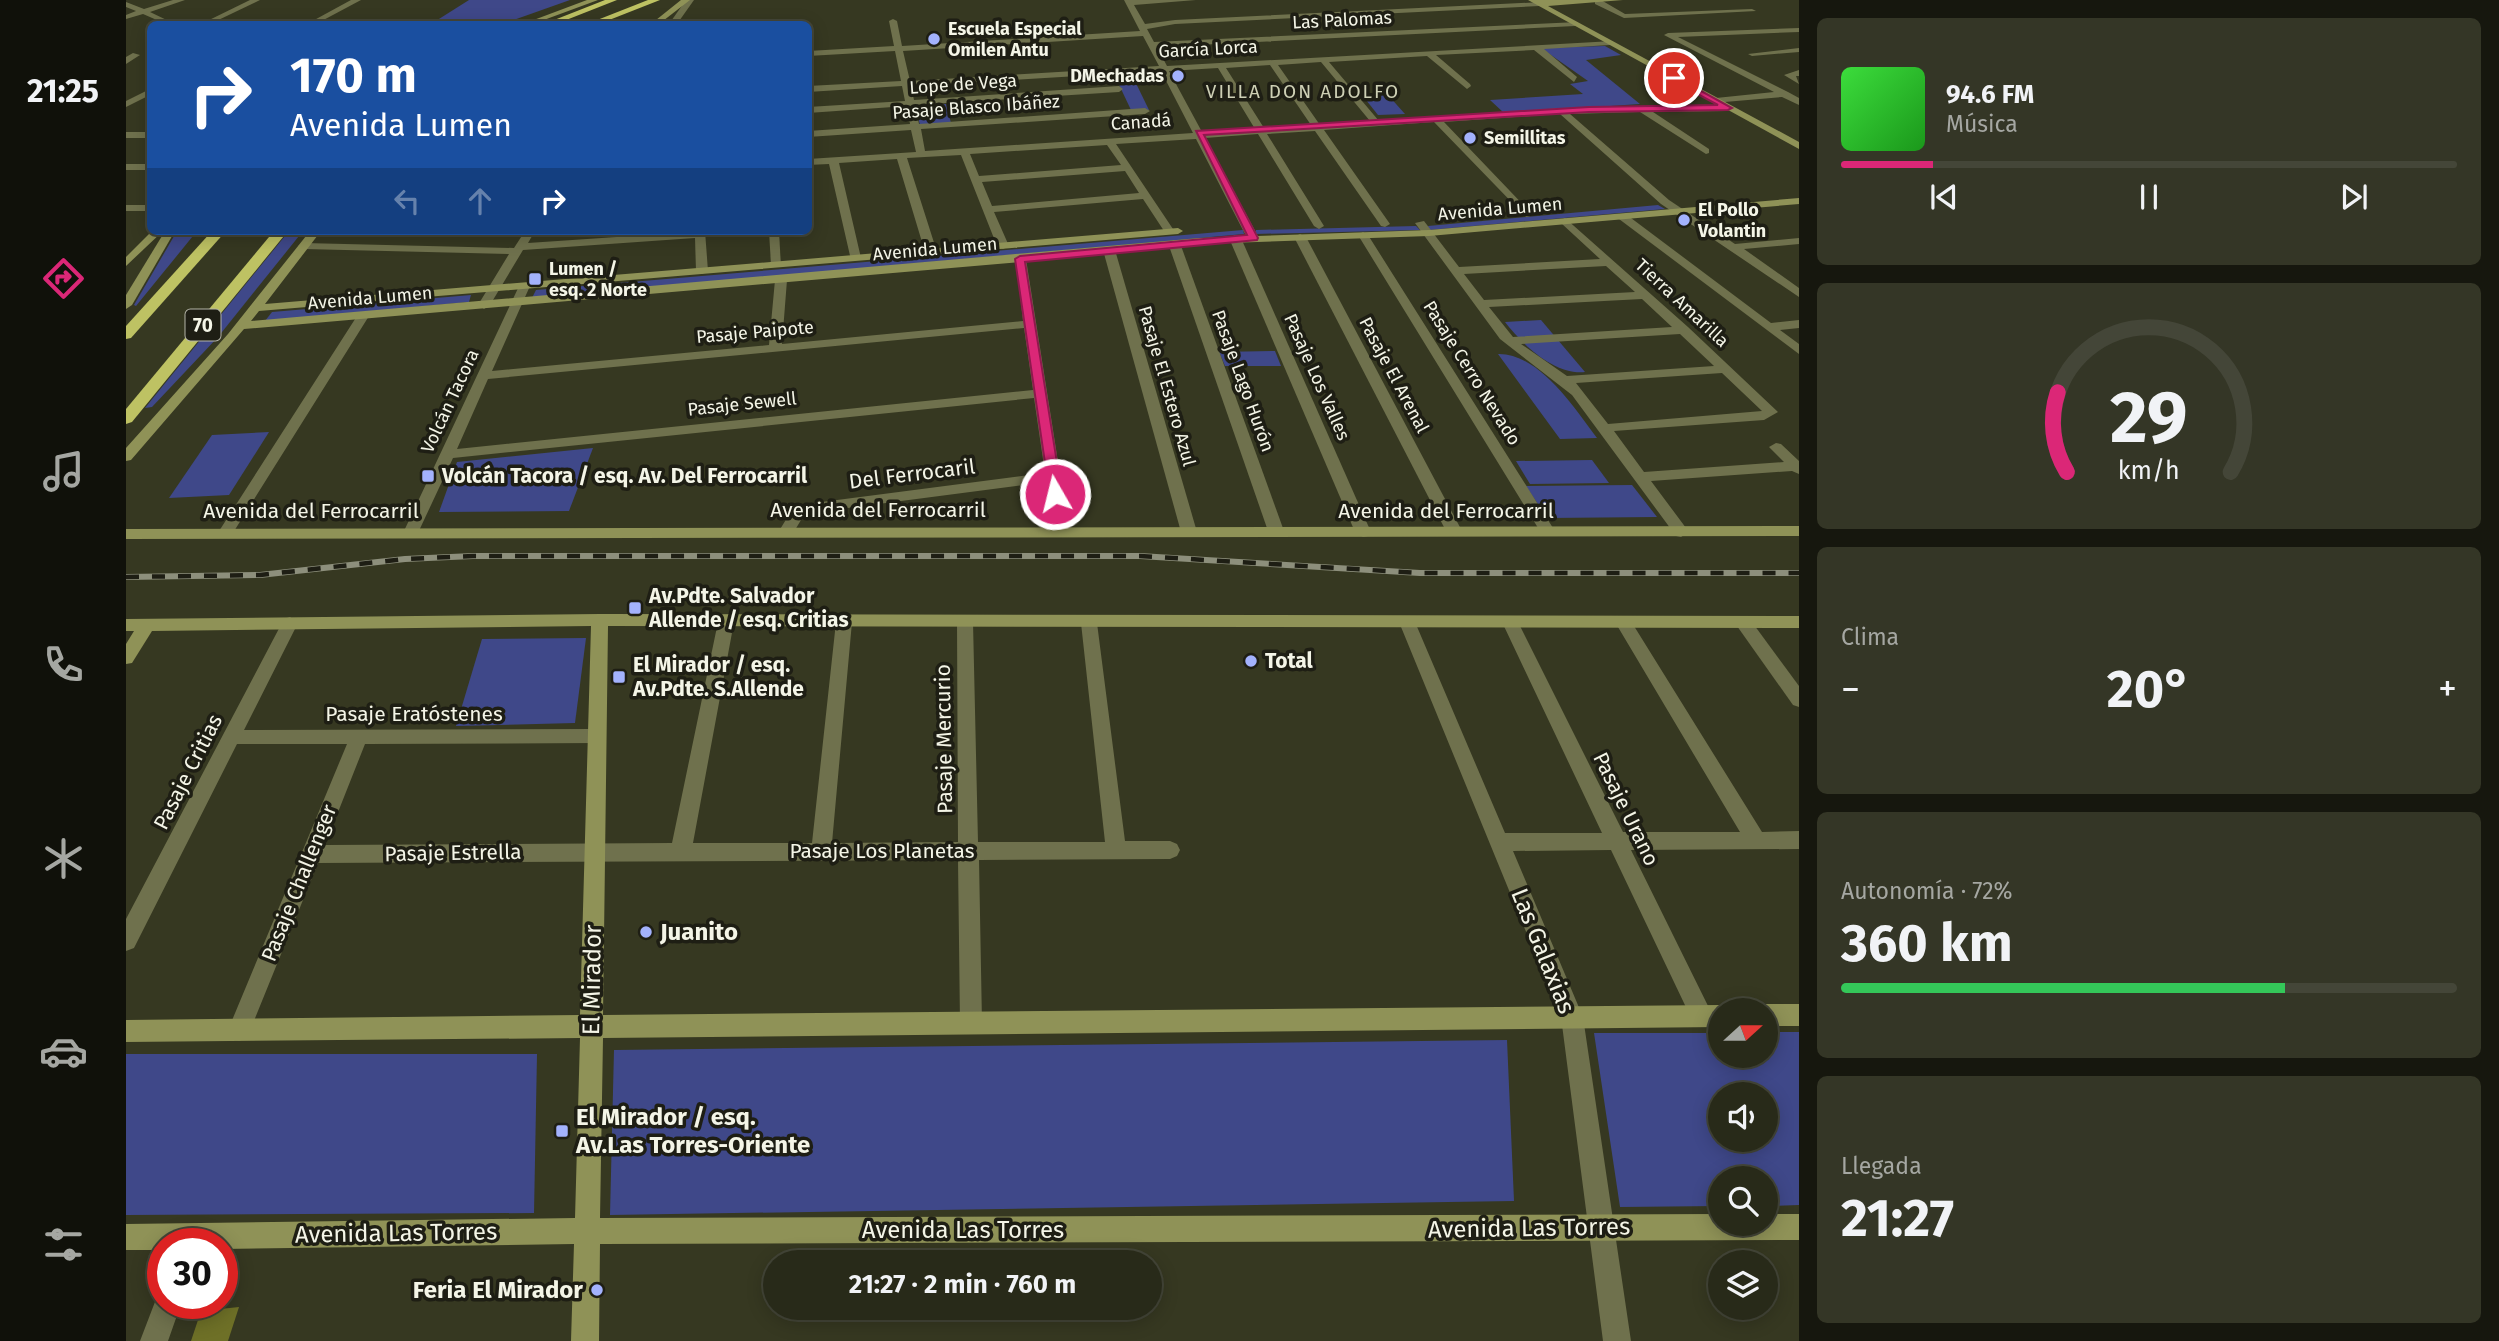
<!DOCTYPE html>
<html lang="es">
<head>
<meta charset="utf-8">
<style>
  :root { --surface:#282a19; --page:#343626; --text:#f1f3f6; --muted:#a5a7a2; --line:#444638; --accent:#db2777 }
  body { margin:0; font-family:"Fira Sans",sans-serif; background:var(--page); color:var(--text); height:100vh; display:flex; flex-direction:column; font-size:26px; white-space:nowrap }
  * { box-sizing:border-box; margin:0 }
  p { font-size:23px; color:var(--muted) }
  .icon { flex:none; width:38px; height:38px; fill:none; stroke:currentColor; stroke-width:2; stroke-linecap:round; stroke-linejoin:round }
  .map { position:relative; flex:1; overflow:hidden }
  .details { display:flex; flex-direction:column; gap:18px; padding:18px; background:#16170e; width:700px }
  .details>* { flex:none }
  .banner { position:absolute; left:21px; top:21px; width:665px; height:214px; border-radius:10px; box-shadow:0 4px 18px #0003,0 0 0 2px var(--line); background:#1a4fa0; color:#fff; overflow:hidden }
  .needle { width:46px; rotate:69deg }
  .buttons { position:absolute; left:1582px; top:998px; display:grid; gap:14px }
  .buttons a { display:grid; place-items:center; width:70px; height:70px; border-radius:50%; background:var(--surface); box-shadow:0 4px 18px #0003,0 0 0 2px var(--line); font-size:35px }
  .speed { position:absolute; left:21px; top:1228px; display:flex; gap:14px; font-size:35px; font-weight:700; text-align:center }
  .speed>* { display:grid; place-content:center; width:91px; height:91px; border-radius:50%; background:var(--surface); box-shadow:0 4px 18px #0003,0 0 0 2px var(--line); line-height:1 }
  .speed .limit { border:10px solid #d22; background:#fff; color:#111 }
  .pin { position:absolute; display:grid; place-items:center; width:60px; height:60px; color:#fff; margin:-30px; border:4px solid #fff; border-radius:50%; box-shadow:0 2px 7px #0007 }
  .me { position:absolute; width:77px; margin:-38px; rotate:352deg; stroke-linejoin:round; filter:drop-shadow(0 0 5px #0008) }
  .turn { display:flex; align-items:center; gap:24px; height:147px; padding:0 28px; font-size:32px }
  .turn .icon { width:91px; height:91px; stroke-width:2.5 }
  .turn b { display:block; font-size:49px; line-height:60px }
  .lanes { display:flex; align-items:center; height:66px; padding:0 28px; background:#0003; justify-content:center; gap:35px; direction:ltr }
  .lanes .off { opacity:.35 }
  .big { font-size:52px; font-weight:700; line-height:1.1 }
  .details .tile { flex:1; display:flex; flex-direction:column; justify-content:center; gap:10px; min-width:0; padding:0 24px; border-radius:10px; background:var(--page) }
  .details .dial { align-items:center; gap:0 }
  .dial svg { height:182px; overflow:visible; fill:none; stroke:var(--line); stroke-width:7; stroke-linecap:round; text-anchor:middle }
  .dial text { fill:var(--text); stroke:none }
  .song { display:flex; align-items:center; gap:21px }
  .cover { width:84px; height:84px; border-radius:10px; background:linear-gradient(135deg,hsl(120 70% 55%),hsl(120 70% 35%)) }
  .played { height:7px; border-radius:4px; background:linear-gradient(90deg,var(--accent) 15%,var(--line) 15%) }
  .keys { display:flex; justify-content:space-around; direction:ltr }
  .heat { display:flex; justify-content:space-between; align-items:center; font-size:38px; direction:ltr }
  .charge { height:10px; border-radius:5px; background:linear-gradient(90deg,#34c759 72%,var(--line) 0) }
  .trip { position:absolute; left:637px; top:1250px; width:399px; height:70px; border-radius:35px; background:var(--surface); box-shadow:0 4px 18px #0003,0 0 0 2px var(--line); font-weight:700; line-height:70px; text-align:center }
  main { display:flex; flex:1; min-height:0 }
  .dock { display:flex; flex-direction:column; width:126px; justify-content:space-around; align-items:center; background:#10110a; color:var(--muted) }
  .dock .icon { width:49px; height:49px }
  .dock .selected { color:var(--accent) }
  .dock b { font-size:32px; color:var(--text) }
  .map>svg:first-child { display:block }
</style>
</head>
<body>
<main>
<nav class="dock">
<b>21:25</b>
<svg class="icon selected" aria-label="directions" viewBox="0 0 24 24"><path d="M12 3l9 9-9 9-9-9zM9 14v-3h6M13 9l2 2-2 2"/></svg>
<svg class="icon" aria-label="music" viewBox="0 0 24 24"><path d="M9 18V5l10-2v13"/><circle cx="6" cy="18" r="3"/><circle cx="16" cy="16" r="3"/></svg>
<svg class="icon" aria-label="phone" viewBox="0 0 24 24"><path d="M5 4h4l2 5-3 2q2 4 5 5l2-3 5 2v4C11 20 4 13 5 4z"/></svg>
<svg class="icon" aria-label="climate" viewBox="0 0 24 24"><path d="M12 3v18M4 7l16 10M4 17L20 7"/></svg>
<svg class="icon" aria-label="car" viewBox="0 0 24 24"><path d="M5 17H2v-5l4-1 3-4h7l3 4 3 1v5h-3M9 17h6M6 11h13"/><circle cx="7" cy="17" r="2"/><circle cx="17" cy="17" r="2"/></svg>
<svg class="icon" aria-label="filters" viewBox="0 0 24 24"><path d="M4 7h16M4 17h16"/><circle cx="9" cy="7" r="2"/><circle cx="15" cy="17" r="2"/></svg>
</nav>
<div class="map">
<svg width="1673" height="1341" viewBox="0 0 1673 1341">
  <rect width="100%" height="100%" fill="#363821"/>
  <g fill="#3f4889" fill-rule="evenodd">
    <polygon points="343,0 444,0 376,24 305,24"/>
    <polygon points="1479,46 1495,55 1460,60 1514,104 1378,113 1364,100 1457,94 1444,84 1462,81 1415,48"/>
    <polygon points="1004,71 1023,110 1005,110 987,72"/>
    <polygon points="1236,95 1262,95 1279,114 1252,115"/>
    <polygon points="820,104 825,123 794,125 789,106"/>
    <polygon points="1532,205 1539,209 1303,230 1302,226"/>
    <polygon points="1290,226 1294,230 1129,234 1130,230"/>
    <polygon points="1117,230 1118,234 406,298 410,290"/>
    <polygon points="51,231 71,231 10,306 8,305"/>
    <polygon points="163,231 177,231 92,337 26,407 19,408"/>
    <polygon points="345,295 343,302 139,321 146,312"/>
    <path d="M1415 320 1459 372C1428 375 1397 345 1379 322Z"/>
    <polygon points="1149,351 1155,366 1099,366 1093,352"/>
    <path d="M1372 354C1413 353 1449 409 1471 438L1434 439Z"/>
    <polygon points="143,432 103,495 43,498 86,435"/>
    <polygon points="467,448 443,511 313,512 331,462"/>
    <polygon points="1466,460 1483,483 1404,484 1390,461"/>
    <polygon points="1506,485 1531,517 1421,518 1400,486"/>
    <polygon points="460,638 449,723 330,726 356,639"/>
    <path d="M1640 1032H1673V1205L1640 1206V1178H1594V1206L1494 1207 1468 1033H1594V1055H1640ZM1594 1094H1640V1139H1594Z"/>
    <polygon points="1381,1040 1388,1201 484,1215 488,1050"/>
    <polygon points="0,1054 411,1054 408,1213 0,1215"/>
  </g>
  <polygon fill="#6e7027" points="113,1307 102,1341 65,1341 75,1311"/>
  <g fill="none" stroke-linecap="round" stroke-linejoin="round">
    <g fill="#6f714d" fill-rule="evenodd">
      <polygon points="47,0 59,0 24,12 49,24 40,24 17,14 0,19 0,15 10,11 0,7 0,2 18,9"/>
      <polygon points="124,0 134,0 84,24 75,24"/>
      <polygon points="225,0 235,0 190,24 181,24"/>
      <polygon points="560,0 568,0 551,24 543,24"/>
      <path d="M998 0H1070L1008 5 1019 24 1049 20 1416 2 1413 6 1049 24 1021 29 1028 42 1452 22 1449 26 1031 47 1041 66 1487 41 1484 45 1418 49 1451 77 1448 82 1408 50 1310 55 1344 84 1345 86 1341 89 1301 56 1203 62 1253 121 1436 108 1605 106 1607 108 1602 111 1527 112 1583 149V153L1580 154 1514 112 1444 114 1543 200 1609 244 1673 238V244L1618 249 1673 288V297L1535 204 1434 114 1318 122 1404 212V216L1400 217 1308 122 1198 130 1264 224 1259 227 1255 226 1189 131 1141 134 1198 226 1193 229 1188 226 1132 134 1079 138 1133 238 1127 241 1121 238 1070 139 990 144 1049 232 1048 234H1040L1017 199 868 212 883 246 877 249 871 246 835 155 781 158 811 252 805 255 799 252 771 159 713 163 735 258 725 260 703 164 682 165V159L790 152 785 130 682 137V131L784 124 781 106 682 113V107L779 101 776 86 682 92V86L775 81 769 51 682 56V51L768 46 763 21 767 19 771 21 776 46 1014 31ZM1017 36 1033 66 784 81 777 51ZM1195 62 1244 121 1194 125 1152 65ZM1144 65 1185 125 1138 128 1100 68ZM1092 68 1129 129 1076 132 1043 71ZM1035 71 1067 133 799 151 795 129 1019 114 1024 111 1019 108 793 124 789 105 993 92 997 89 993 86 788 100 785 86ZM981 145 995 165 853 176 844 154ZM999 171 1013 193 866 206 856 182Z"/>
      <polygon points="1469,0 1475,0 1499,14 1626,9 1630,11 1498,18 1469,4"/>
      <polygon points="1673,28 1673,32 1552,37 1662,92 1673,98 1673,105 1656,97 1587,103 1586,101 1590,98 1648,92 1538,35 1542,33"/>
      <polygon points="1673,48 1673,52 1626,56 1622,54"/>
      <polygon points="7,53 14,55 0,64 0,57"/>
      <polygon points="1673,70 1673,76 1670,76 1673,84 1658,75"/>
      <polygon points="24,89 24,95 0,107 0,101"/>
      <rect x="0" y="132" width="24" height="6"/>
      <rect x="0" y="164" width="24" height="6"/>
      <rect x="0" y="205" width="24" height="6"/>
      <polygon points="1493,215 1501,215 1645,323 1673,320 1673,328 1654,330 1673,344 1673,354 1493,219"/>
      <path d="M1439 218 1562 327 1652 412 1638 420 1488 431 1518 472 1658 462 1643 447 1650 443 1655 444 1673 461V474L1666 471 1525 481 1563 532 1555 537 1550 536 1446 395 1374 339 1289 223 1298 221 1333 267 1474 259 1435 223 1434 221ZM1480 266 1509 292 1358 300 1338 274ZM1516 299 1546 327 1387 337 1363 307ZM1554 334 1588 366 1441 376 1395 344ZM1596 373 1636 411 1482 424 1450 383Z"/>
      <polygon points="399,231 409,231 402,243 579,231 582,271 576,274 570,271 569,238 397,250 364,305 358,309 352,305 383,254 178,249 172,246 178,243 388,248"/>
      <polygon points="643,231 653,231 655,267 645,265"/>
      <polygon points="1237,232 1242,235 1427,528 1430,532 1427,536 1417,536 1232,235"/>
      <polygon points="1174,234 1180,237 1336,531 1333,535 1323,535 1320,531 1168,237"/>
      <polygon points="1109,235 1115,238 1245,532 1242,536 1237,537 1229,532 1103,238"/>
      <polygon points="1048,240 1054,243 1158,531 1155,535 1145,535 1142,531 1042,243"/>
      <polygon points="983,247 989,250 1071,532 1068,536 1063,537 1055,532 977,250"/>
      <path d="M890 257 900 259 943 531 940 535H930L927 531 920 482 691 512 675 520 666 535H656L653 531 664 513 688 503 919 473 908 398 327 458 291 535H281L278 531 394 284 404 286 366 371 643 345 649 280 655 277 661 280 656 344 897 321ZM898 328 907 390 331 449 362 379Z"/>
      <polygon points="237,312 243,316 105,536 95,536 92,532 95,528 231,316"/>
      <polygon points="600,616 608,622 567,843 686,843 710,622 718,616 726,622 706,843 832,842 831,622 839,616 847,622 852,842 979,842 955,623 963,617 971,623 999,841 1044,841 1051,844 1054,850 1051,856 1044,859 853,860 856,1023 853,1031 845,1034 837,1031 834,1023 832,860 192,863 121,1038 113,1041 105,1038 102,1030 221,744 111,744 8,948 0,951 0,919 158,619 164,617 172,623 118,730 471,729 478,731 480,736 478,741 471,743 239,744 199,845 546,843 592,622"/>
      <polygon points="1281,616 1289,622 1379,833 1476,833 1376,622 1384,616 1392,622 1497,832 1614,832 1489,622 1497,616 1503,618 1636,832 1673,831 1673,849 1505,850 1587,1016 1584,1024 1576,1027 1568,1024 1485,850 1387,851 1457,1017 1505,1341 1477,1341 1435,1017 1273,622"/>
      <polygon points="1617,616 1623,618 1673,686 1673,707 1667,705 1611,626 1609,622"/>
      <polygon points="37,1293 37,1304 55,1304 42,1341 14,1341 32,1294"/>
    </g>
    <g fill="#8f9257" fill-rule="evenodd">
      <polygon points="461,0 472,0 407,24 397,24"/>
      <polygon points="555,0 564,0 533,24 525,24"/>
      <polygon points="1402,0 1497,0 1422,6 1673,142 1673,149"/>
      <polygon points="1673,198 1673,204 1303,236 1073,244 894,262 118,329 5,460 0,461 0,448 102,334 184,231 195,231 139,304 1052,228 1057,231 1052,234 133,311 125,321 1073,238 1303,230"/>
      <polygon points="26,231 37,231 0,266 0,257"/>
      <polygon points="39,231 49,231 6,305 0,309 0,295"/>
      <polygon points="1673,526 1673,536 0,539 0,529"/>
      <polygon points="474,614 1673,616 1673,628 482,626 477,1015 1594,1005 1603,1010 1594,1010 1594,1027 477,1038 474,1218 1594,1214 1594,1223 1640,1223 1640,1214 1673,1214 1673,1240 474,1244 473,1341 445,1341 448,1244 96,1249 96,1244 37,1244 37,1250 0,1250 0,1224 449,1218 454,1038 0,1042 0,1020 454,1015 465,626 26,631 6,663 0,664 0,644 8,631 0,631 0,619"/>
      <polygon points="1640,1004 1673,1004 1673,1026 1640,1026 1640,1010 1631,1010"/>
    </g>
    <g fill="#bec263" fill-rule="evenodd">
      <polygon points="479,0 491,0 430,24 418,24"/>
      <polygon points="522,0 534,0 473,24 461,24"/>
      <polygon points="86,231 100,231 5,338 0,339 0,326"/>
      <polygon points="148,231 162,231 6,422 0,424 0,409"/>
    </g>
    <g stroke="#8d8f7c" stroke-width="6">
      <polyline id="rail" points="0,577 134,575 279,559 347,556 1014,556 1294,573 1673,573"/>
    </g>
    <use href="#rail" stroke="#1e1e14" stroke-width="4.5" stroke-dasharray="13" stroke-linecap="butt"/>
  </g>
  <polygon fill="#db2777" stroke="#8e194d" stroke-width="2" points="1548,76 1606,108 1602,110 1463,112 1078,135 1132,238 1131,240 899,262 936,494 934,497 924,497 889,259 894,256 1121,235 1070,131 1463,107 1592,105 1545,80"/>
  <g fill="#a3b2fd" stroke="#1e1e14" stroke-width="2.5">
    <circle cx="808" cy="39" r="7"/>
    <circle cx="1052" cy="76" r="7"/>
    <circle cx="1344" cy="138" r="7"/>
    <circle cx="1558" cy="220" r="7"/>
    <rect x="402" y="272" width="14" height="14" rx="3.5"/>
    <rect x="295" y="469" width="14" height="14" rx="3.5"/>
    <rect x="502" y="601" width="14" height="14" rx="3.5"/>
    <circle cx="1125" cy="661" r="7"/>
    <rect x="486" y="670" width="14" height="14" rx="3.5"/>
    <circle cx="520" cy="932" r="7"/>
    <rect x="429" y="1124" width="14" height="14" rx="3.5"/>
    <circle cx="471" cy="1290" r="7"/>
  </g>
  <g text-anchor="middle" stroke-width="7" stroke-linejoin="round" paint-order="stroke">
    <g font-size="18" fill="#f4f5e7" stroke="#1e1e14">
      <text transform="translate(1216 20) rotate(-3)" y="6">Las Palomas</text>
      <text transform="translate(1082 49) rotate(-3)" y="6">García Lorca</text>
      <text transform="translate(837 84) rotate(-4)" y="6">Lope de Vega</text>
      <text transform="translate(850 107) rotate(-4)" y="6">Pasaje Blasco Ibáñez</text>
      <text transform="translate(1015 122) rotate(-4)" y="6">Canadá</text>
      <text transform="translate(1374 209) rotate(-5)" y="6">Avenida Lumen</text>
      <text transform="translate(809 249) rotate(-5)" y="6">Avenida Lumen</text>
      <text transform="translate(244 298) rotate(-5)" y="6">Avenida Lumen</text>
      <text transform="translate(1556 303) rotate(43)" y="6">Tierra Amarilla</text>
      <text transform="translate(629 332) rotate(-5)" y="6">Pasaje Paipote</text>
      <text transform="translate(1346 373) rotate(58)" y="6">Pasaje Cerro Nevado</text>
      <text transform="translate(1268 375) rotate(62)" y="6">Pasaje El Arenal</text>
      <text transform="translate(1191 377) rotate(66)" y="6">Pasaje Los Valles</text>
      <text transform="translate(1117 381) rotate(70)" y="6">Pasaje Lago Hurón</text>
      <text transform="translate(1041 386) rotate(74)" y="6">Pasaje El Estero Azul</text>
      <text transform="translate(324 401) rotate(-65)" y="6">Volcán Tacora</text>
      <text transform="translate(616 404) rotate(-6)" y="6">Pasaje Sewell</text>
    </g>
    <g font-size="18" font-weight="bold" fill="#f4f5e7" stroke="#1e1e14" text-anchor="start">
      <text x="822" y="35">Escuela Especial<tspan x="822" dy="21">Omilen Antu</tspan></text>
      <text x="1038" y="82" text-anchor="end">DMechadas</text>
      <text x="1358" y="144">Semillitas</text>
      <text x="1572" y="216">El Pollo<tspan x="1572" dy="21">Volantin</tspan></text>
      <text x="423" y="275">Lumen /<tspan x="423" dy="21">esq. 2 Norte</tspan></text>
    </g>
    <g font-size="19" letter-spacing="2" fill="#ced0b5" stroke="#1e1e14">
      <text x="1177" y="98">VILLA DON ADOLFO</text>
    </g>
    <rect fill="#1e1e14" stroke="#b4b4a8" stroke-width="2" x="59.5" y="309.5" width="35" height="31" rx="5"/>
    <g font-size="19" font-weight="bold" fill="#f4f5e7">
      <text x="77" y="332">70</text>
    </g>
    <g font-size="21" fill="#f4f5e7" stroke="#1e1e14">
      <text transform="translate(786 474) rotate(-7)" y="7">Del Ferrocaril</text>
      <text x="752" y="517">Avenida del Ferrocarril</text>
      <text x="185" y="518">Avenida del Ferrocarril</text>
      <text x="1320" y="518">Avenida del Ferrocarril</text>
      <text x="288" y="721">Pasaje Eratóstenes</text>
      <text transform="translate(818 739) rotate(-91)" y="7">Pasaje Mercurio</text>
      <text transform="translate(62 772) rotate(-63)" y="7">Pasaje Critias</text>
      <text transform="translate(1500 809) rotate(64)" y="7">Pasaje Urano</text>
      <text x="756" y="858">Pasaje Los Planetas</text>
      <text transform="translate(327 853) rotate(-1)" y="7">Pasaje Estrella</text>
      <text transform="translate(173 883) rotate(-68)" y="7">Pasaje Challenger</text>
    </g>
    <g font-size="21" font-weight="bold" fill="#f4f5e7" stroke="#1e1e14" text-anchor="start">
      <text x="316" y="483">Volcán Tacora / esq. Av. Del Ferrocarril</text>
      <text x="523" y="603">Av.Pdte. Salvador<tspan x="523" dy="24">Allende / esq. Critias</tspan></text>
      <text x="1139" y="668">Total</text>
      <text x="507" y="672">El Mirador / esq.<tspan x="507" dy="24">Av.Pdte. S.Allende</tspan></text>
    </g>
    <g font-size="24" font-weight="bold" fill="#f4f5e7" stroke="#1e1e14" text-anchor="start">
      <text x="534" y="940">Juanito</text>
      <text x="450" y="1125">El Mirador / esq.<tspan x="450" dy="28">Av.Las Torres-Oriente</tspan></text>
      <text x="457" y="1298" text-anchor="end">Feria El Mirador</text>
    </g>
    <g font-size="24" fill="#f4f5e7" stroke="#1e1e14">
      <text transform="translate(1417 951) rotate(68)" y="8">Las Galaxias</text>
      <text transform="translate(466 980) rotate(-89)" y="8">El Mirador</text>
      <text transform="translate(1403 1228) rotate(-1)" y="8">Avenida Las Torres</text>
      <text x="837" y="1238">Avenida Las Torres</text>
      <text transform="translate(270 1233) rotate(-1)" y="8">Avenida Las Torres</text>
    </g>
  </g>
</svg>
<div class="buttons">
<a><svg class="needle" viewBox="-14 -14 28 28"><path d="M0-13l5 13h-10z" fill="#e53935"/><path d="M0 13l5-13h-10z" fill="#a5a7a2"/></svg></a>
<a><svg class="icon" aria-label="sound" viewBox="0 0 24 24"><path d="M4 9h4l5-4v14l-5-4H4zM17 9q2 3 0 6"/></svg></a>
<a><svg class="icon" aria-label="search" viewBox="0 0 24 24"><circle cx="10" cy="10" r="6"/><path d="M15 15l6 6"/></svg></a>
<a><svg class="icon" aria-label="layers" viewBox="0 0 24 24"><path d="M12 4l9 5-9 5-9-5zM3 14l9 5 9-5"/></svg></a>
</div>
<div class="speed"><div class="limit">30</div></div>
<div class="pin" style="left:1548px;top:78px;background:#d93025"><svg class="icon" aria-label="arrive" viewBox="0 0 24 24"><path d="M6 21V4h12l-3 4 3 4H6"/></svg></div>
<svg class="me" style="left:929px;top:494px" viewBox="-20 -20 40 40"><circle r="17" fill="#db2777" stroke="#fff" stroke-width="3"/><path d="M0-11L8 9 0 5-8 9z" fill="#fff"/></svg>
<div class="trip">21:27 · 2 min · 760 m</div>
<div class="banner">
<div class="turn"><svg class="icon" aria-label="right" viewBox="0 0 24 24"><path d="M7 20v-9h11M14 6l5 5-5 5"/></svg><div><b>170 m</b>Avenida Lumen</div></div>
<div class="lanes"><svg class="icon off" aria-label="left" viewBox="0 0 24 24"><path d="M17 20v-9H6M10 6l-5 5 5 5"/></svg><svg class="icon off" aria-label="ahead" viewBox="0 0 24 24"><path d="M12 20V5M6 11l6-6 6 6"/></svg><svg class="icon" aria-label="right" viewBox="0 0 24 24"><path d="M7 20v-9h11M14 6l5 5-5 5"/></svg></div>
</div>
</div>
<section class="details">
<div class="tile">
<div class="song"><i class="cover"></i><div><b>94.6 FM</b><p>Música</p></div></div>
<div class="played"></div>
<div class="keys"><svg class="icon" aria-label="previous" viewBox="0 0 24 24"><path d="M18 5L8 12l10 7zM5 5v14"/></svg><svg class="icon" aria-label="pause" viewBox="0 0 24 24"><path d="M8 5v14M16 5v14"/></svg><svg class="icon" aria-label="next" viewBox="0 0 24 24"><path d="M6 5l10 7-10 7zM19 5v14"/></svg></div>
</div>
<div class="tile dial"><svg viewBox="0 0 100 80">
<path d="M14 69A42 42 0 1 1 86 69"/>
<path d="M14 69A42 42 0 0 1 10 34" stroke="#db2777"/>
<text x="50" y="56" font-size="32" font-weight="700">29</text>
<text x="50" y="72" font-size="11">km/h</text>
</svg></div>
<div class="tile"><p>Clima</p>
<div class="heat"><a>−</a><b class="big">20°</b><a>+</a></div>
</div>
<div class="tile"><p>Autonomía · 72%</p><b class="big">360 km</b><div class="charge"></div></div>
<div class="tile"><p>Llegada</p><b class="big">21:27</b></div>
</section>
</main>
</body>
</html>
